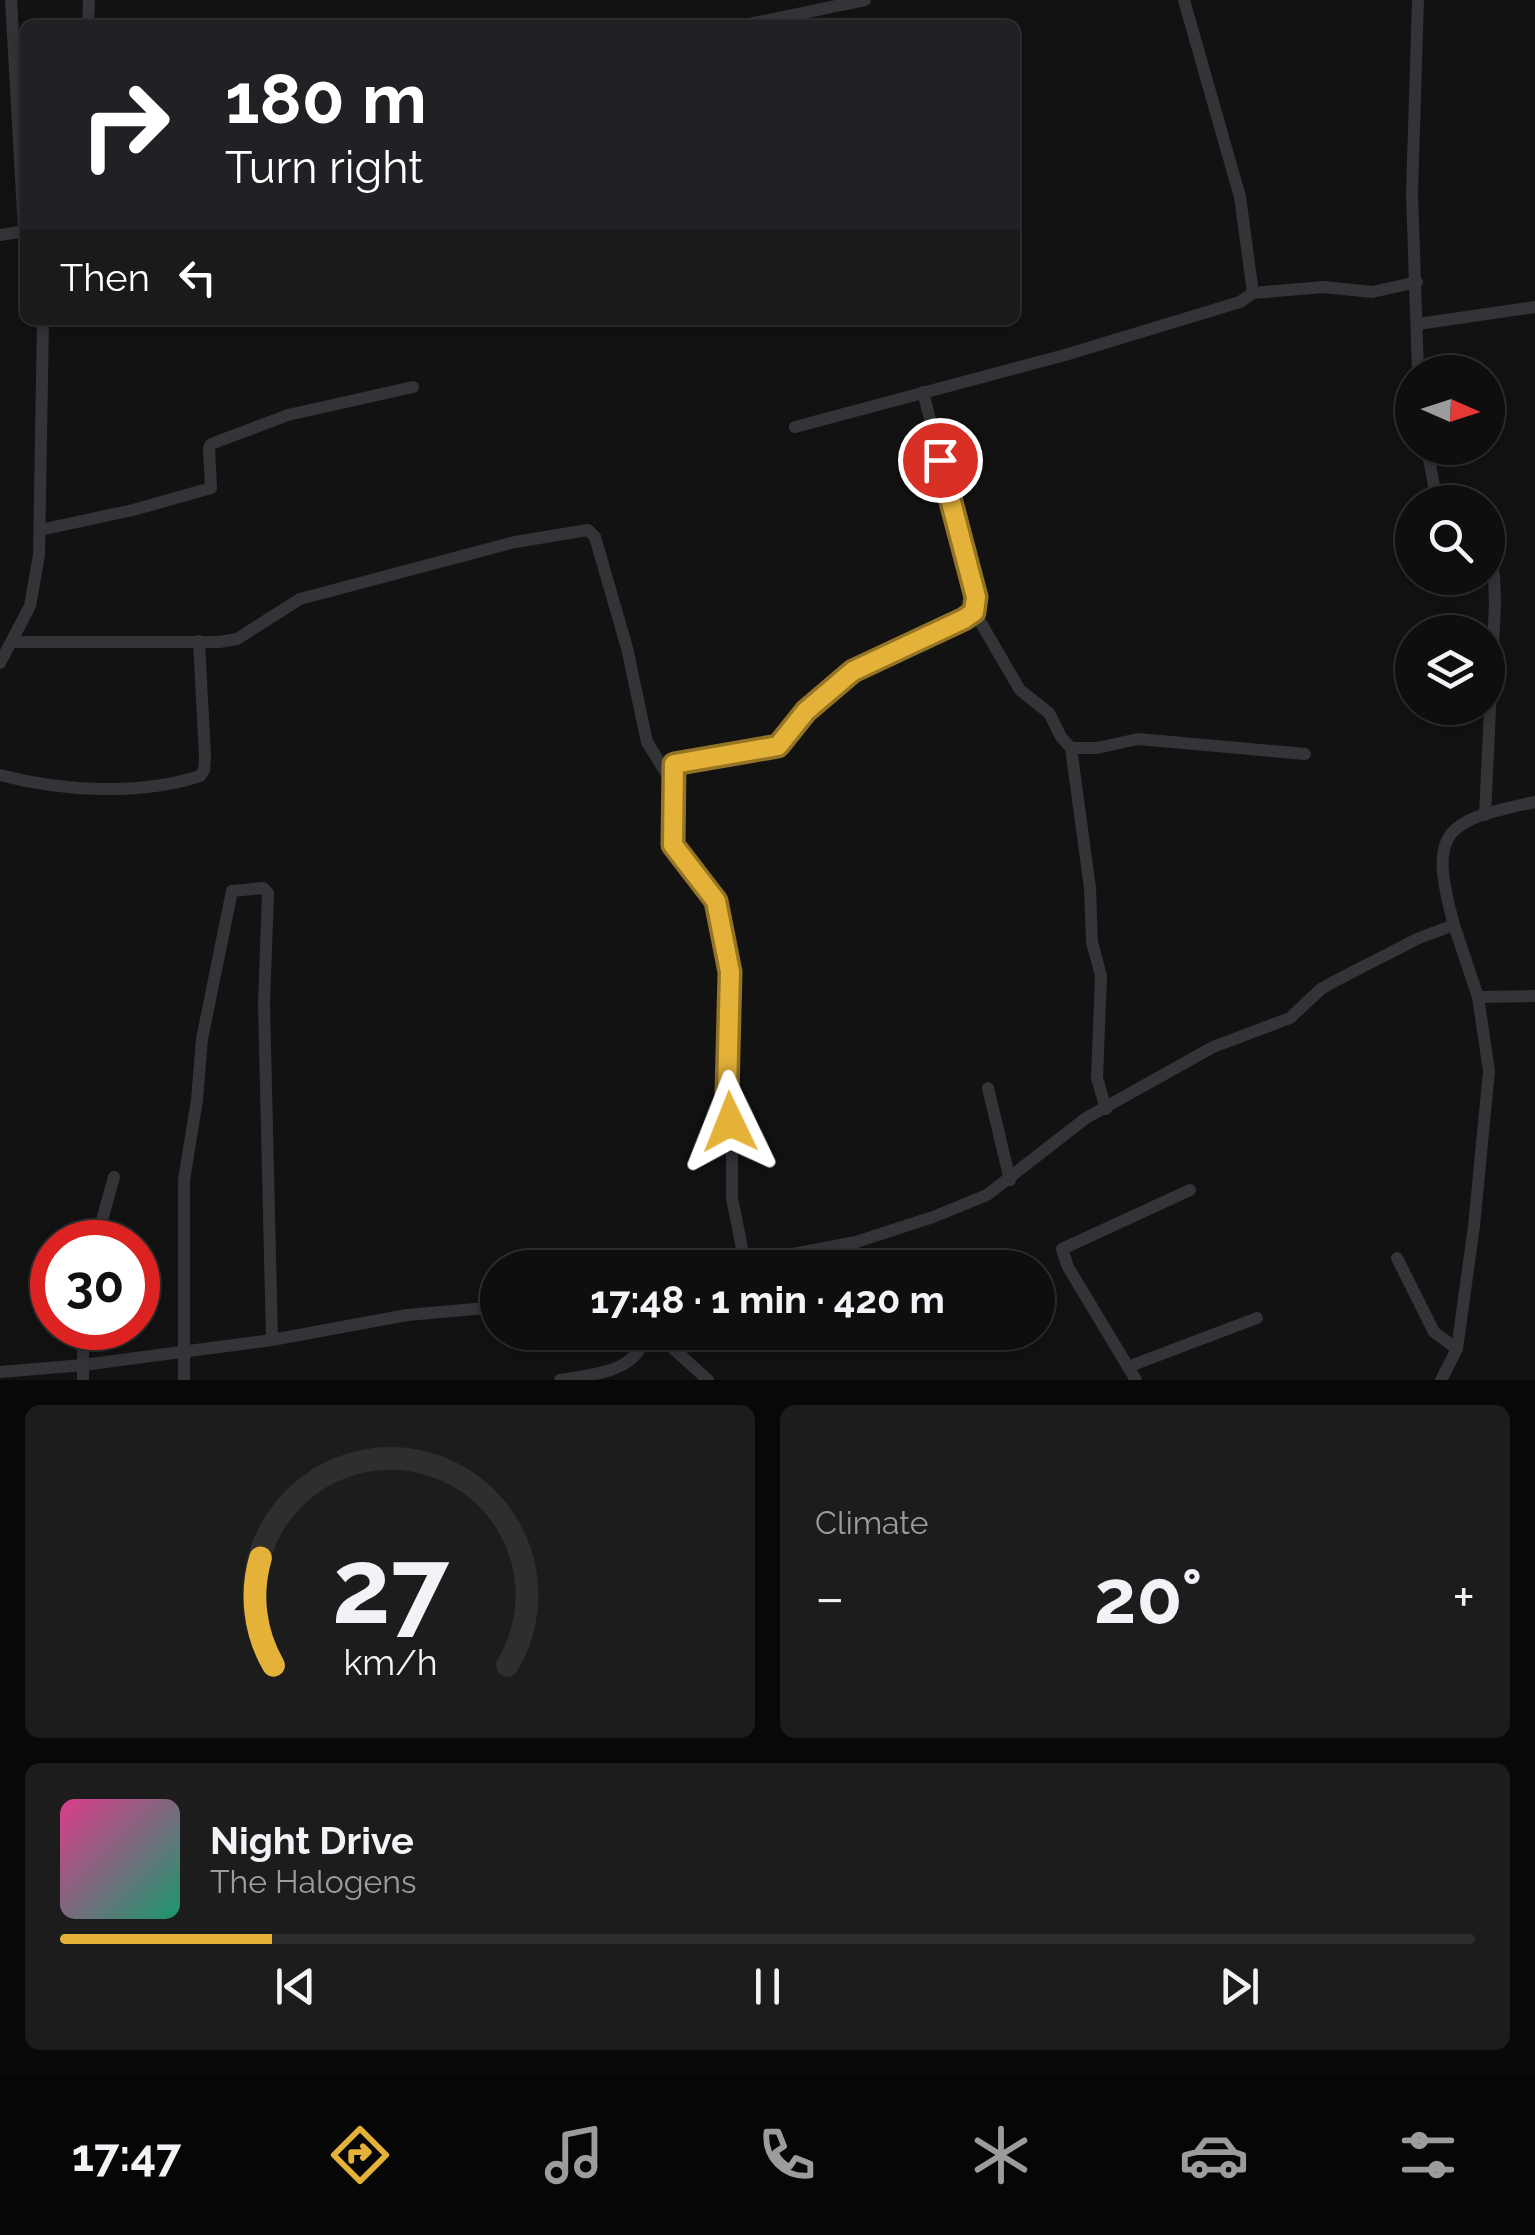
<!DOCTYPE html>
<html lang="en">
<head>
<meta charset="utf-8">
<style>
  :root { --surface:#0e0e0e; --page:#1c1c1c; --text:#f1f3f6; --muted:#9b9c9e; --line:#2e2e2e; --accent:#e4b239 }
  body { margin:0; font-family:Raleway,sans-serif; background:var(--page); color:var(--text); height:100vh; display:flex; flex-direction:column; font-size:38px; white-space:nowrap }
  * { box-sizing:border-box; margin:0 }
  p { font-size:32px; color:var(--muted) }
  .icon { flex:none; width:55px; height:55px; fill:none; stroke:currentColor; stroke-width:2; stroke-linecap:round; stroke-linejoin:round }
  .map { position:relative; height:1380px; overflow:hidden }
  .side { display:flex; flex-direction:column; gap:25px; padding:25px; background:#080808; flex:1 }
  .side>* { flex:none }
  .top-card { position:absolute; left:20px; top:20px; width:1000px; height:305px; border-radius:15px; box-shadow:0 5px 15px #0003,0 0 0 2px var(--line); background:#202124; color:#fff; overflow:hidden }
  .needle { width:65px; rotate:93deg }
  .buttons { position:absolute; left:1395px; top:355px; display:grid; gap:20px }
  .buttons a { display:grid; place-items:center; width:110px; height:110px; border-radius:50%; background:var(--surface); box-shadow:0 5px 15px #0003,0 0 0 2px var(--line); font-size:50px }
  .speed { position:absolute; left:30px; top:1220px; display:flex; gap:20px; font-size:50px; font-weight:700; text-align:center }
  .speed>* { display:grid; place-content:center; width:130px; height:130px; border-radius:50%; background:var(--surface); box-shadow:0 5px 15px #0003,0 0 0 2px var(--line); line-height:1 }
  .speed .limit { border:15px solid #d22; background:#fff; color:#111 }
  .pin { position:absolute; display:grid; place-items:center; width:85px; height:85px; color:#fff; margin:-42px; border:5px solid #fff; border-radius:50%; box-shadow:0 2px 10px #0007 }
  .me { position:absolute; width:110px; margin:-55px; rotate:358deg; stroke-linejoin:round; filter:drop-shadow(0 0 8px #0008) }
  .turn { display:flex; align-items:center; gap:35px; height:210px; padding:0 40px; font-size:45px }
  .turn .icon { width:130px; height:130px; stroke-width:2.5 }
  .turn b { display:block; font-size:70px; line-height:85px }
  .then { display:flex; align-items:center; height:95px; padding:0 40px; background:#0003; gap:20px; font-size:38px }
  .big { font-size:75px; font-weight:700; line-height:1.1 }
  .side .card { flex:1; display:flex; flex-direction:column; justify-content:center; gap:15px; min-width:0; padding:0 35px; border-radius:15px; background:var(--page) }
  .side .dial { align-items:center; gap:0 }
  .dial svg { height:260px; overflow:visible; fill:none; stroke:var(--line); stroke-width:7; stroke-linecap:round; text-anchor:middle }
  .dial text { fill:var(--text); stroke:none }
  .song { display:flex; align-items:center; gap:30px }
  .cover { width:120px; height:120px; border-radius:15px; background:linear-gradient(135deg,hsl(330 70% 55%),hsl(160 70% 35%)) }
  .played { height:10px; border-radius:5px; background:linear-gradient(90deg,var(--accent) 15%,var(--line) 15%) }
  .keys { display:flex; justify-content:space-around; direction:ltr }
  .heat { display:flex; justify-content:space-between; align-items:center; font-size:55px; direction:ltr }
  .side .tiles { flex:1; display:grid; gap:25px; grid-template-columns:1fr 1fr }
  .card:last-child { grid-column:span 2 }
  .trip { position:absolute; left:480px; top:1250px; width:575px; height:100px; border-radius:50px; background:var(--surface); box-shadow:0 5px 15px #0003,0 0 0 2px var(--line); font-weight:700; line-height:100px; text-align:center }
  .dock { display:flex; height:160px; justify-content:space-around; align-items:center; background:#060606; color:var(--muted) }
  .dock .icon { width:70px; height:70px }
  .dock .on { color:var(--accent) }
  .dock b { font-size:45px; color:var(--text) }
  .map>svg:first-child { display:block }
</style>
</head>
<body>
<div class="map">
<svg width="1535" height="1380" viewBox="0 0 1535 1380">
  <rect width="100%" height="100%" fill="#121213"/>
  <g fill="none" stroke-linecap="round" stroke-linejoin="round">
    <g stroke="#333438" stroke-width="12">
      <polyline points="11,0 24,231"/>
      <polyline points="1418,0 1412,193 1418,372"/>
      <polyline points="88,25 89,0"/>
      <polyline points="744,25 865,0"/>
      <polyline points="0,235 25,231"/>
      <polyline points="1253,293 1324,287 1372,292 1417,282"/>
      <polyline points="1418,324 1535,307"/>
      <polyline points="795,427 1065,355 1240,302 1253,293 1240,197 1184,0"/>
      <polyline points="1427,448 1437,502"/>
      <polyline points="40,530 133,510 211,488 209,448 211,444 288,415 413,387"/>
      <polyline points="974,611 1020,690 1049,713 1061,737 1071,748 1097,748 1138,739 1305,754"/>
      <polyline points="13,642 219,642 237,639 300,599 515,542 588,530 595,537 627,648 647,742 671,781"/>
      <polyline points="0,663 30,606 39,555 43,320"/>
      <polyline points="1071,748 1090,888 1092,942 1101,976 1097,1078 1106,1109"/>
      <path d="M0 775C62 791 138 796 200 776L204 770 205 757 199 641"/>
      <polyline points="1485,815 1495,604 1494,575 1488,563"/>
      <path d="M1454 925C1428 830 1443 821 1535 802"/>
      <polyline points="1478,997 1535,996"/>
      <polyline points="988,1088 1010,1180"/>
      <polyline points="96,1242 114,1177"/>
      <polyline points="1397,1258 1434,1332 1457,1349"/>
      <polyline points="745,1263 732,1198 732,1151 727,1092 730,973 716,901 673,845 673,765 778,746 806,711 853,671 964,619 974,611 976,597 923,392"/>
      <polyline points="720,1268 856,1242 933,1217 987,1195 1086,1118 1213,1047 1290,1018 1321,989 1335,981 1419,938 1454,925 1478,997 1489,1071 1474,1226 1457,1349 1441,1380"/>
      <polyline points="655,1332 708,1380"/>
      <polyline points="1130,1366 1257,1318"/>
      <polyline points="0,1372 83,1365 272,1340 407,1315 498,1307"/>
      <polyline points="83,1380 83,1328"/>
      <polyline points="184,1380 184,1180 197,1100 202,1039 232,891 263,888 268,893 264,1004 272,1340"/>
      <path d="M560 1380C594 1374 638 1373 647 1332"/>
      <polyline points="1136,1380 1068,1267 1062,1249 1190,1190"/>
    </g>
  </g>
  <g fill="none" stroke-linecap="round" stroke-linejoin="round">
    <g stroke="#947425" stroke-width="25">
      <polyline id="route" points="730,1122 727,1092 730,972 716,901 673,845 674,764 778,746 806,711 853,671 964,619 974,612 976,597 940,460"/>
    </g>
    <use href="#route" stroke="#e4b239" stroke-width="18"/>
  </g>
</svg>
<div class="buttons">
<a><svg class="needle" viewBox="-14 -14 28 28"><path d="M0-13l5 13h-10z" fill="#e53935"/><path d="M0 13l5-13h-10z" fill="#9b9c9e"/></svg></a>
<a><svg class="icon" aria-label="search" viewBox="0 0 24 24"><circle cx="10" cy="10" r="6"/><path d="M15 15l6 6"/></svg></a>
<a><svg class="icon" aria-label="layers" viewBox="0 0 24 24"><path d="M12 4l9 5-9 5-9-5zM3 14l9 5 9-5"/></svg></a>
</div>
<div class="speed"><div class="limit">30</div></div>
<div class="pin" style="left:940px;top:460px;background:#d93025"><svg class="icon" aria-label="arrive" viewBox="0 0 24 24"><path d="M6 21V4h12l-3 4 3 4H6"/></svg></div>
<svg class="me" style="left:730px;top:1122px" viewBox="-20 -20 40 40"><path d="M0-17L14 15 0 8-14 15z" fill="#e4b239" stroke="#fff" stroke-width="4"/></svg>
<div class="trip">17:48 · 1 min · 420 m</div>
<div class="top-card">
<div class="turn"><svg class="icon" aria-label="right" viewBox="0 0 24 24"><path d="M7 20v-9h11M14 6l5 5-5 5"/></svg><div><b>180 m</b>Turn right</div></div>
<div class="then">Then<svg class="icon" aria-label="left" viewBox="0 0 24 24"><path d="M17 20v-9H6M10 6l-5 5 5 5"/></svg></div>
</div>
</div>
<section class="side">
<div class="tiles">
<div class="card dial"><svg viewBox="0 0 100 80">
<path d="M14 69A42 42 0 1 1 86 69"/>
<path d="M14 69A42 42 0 0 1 10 36" stroke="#e4b239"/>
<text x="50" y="56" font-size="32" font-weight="700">27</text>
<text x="50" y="72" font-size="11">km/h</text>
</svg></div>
<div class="card"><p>Climate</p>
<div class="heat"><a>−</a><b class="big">20°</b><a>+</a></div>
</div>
<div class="card">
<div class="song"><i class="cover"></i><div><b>Night Drive</b><p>The Halogens</p></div></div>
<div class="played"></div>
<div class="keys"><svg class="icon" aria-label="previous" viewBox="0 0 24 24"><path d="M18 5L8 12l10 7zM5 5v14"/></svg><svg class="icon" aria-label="pause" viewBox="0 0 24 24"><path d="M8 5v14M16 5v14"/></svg><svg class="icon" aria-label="next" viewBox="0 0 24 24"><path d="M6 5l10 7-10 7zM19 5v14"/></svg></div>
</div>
</div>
</section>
<nav class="dock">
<b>17:47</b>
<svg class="icon on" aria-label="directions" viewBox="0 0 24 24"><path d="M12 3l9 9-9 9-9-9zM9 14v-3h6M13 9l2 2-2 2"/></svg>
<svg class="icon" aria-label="music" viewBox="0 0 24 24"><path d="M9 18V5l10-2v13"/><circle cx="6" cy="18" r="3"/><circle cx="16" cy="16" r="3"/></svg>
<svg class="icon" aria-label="phone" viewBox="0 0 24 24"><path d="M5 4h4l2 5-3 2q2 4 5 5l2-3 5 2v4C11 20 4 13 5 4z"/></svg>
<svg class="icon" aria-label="climate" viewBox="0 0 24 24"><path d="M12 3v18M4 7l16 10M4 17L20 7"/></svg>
<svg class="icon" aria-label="car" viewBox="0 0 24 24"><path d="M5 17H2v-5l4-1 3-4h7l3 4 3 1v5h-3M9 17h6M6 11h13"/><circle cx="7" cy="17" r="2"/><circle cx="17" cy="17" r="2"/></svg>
<svg class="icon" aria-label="filters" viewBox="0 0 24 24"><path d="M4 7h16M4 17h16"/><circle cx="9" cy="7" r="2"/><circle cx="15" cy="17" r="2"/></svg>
</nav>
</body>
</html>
